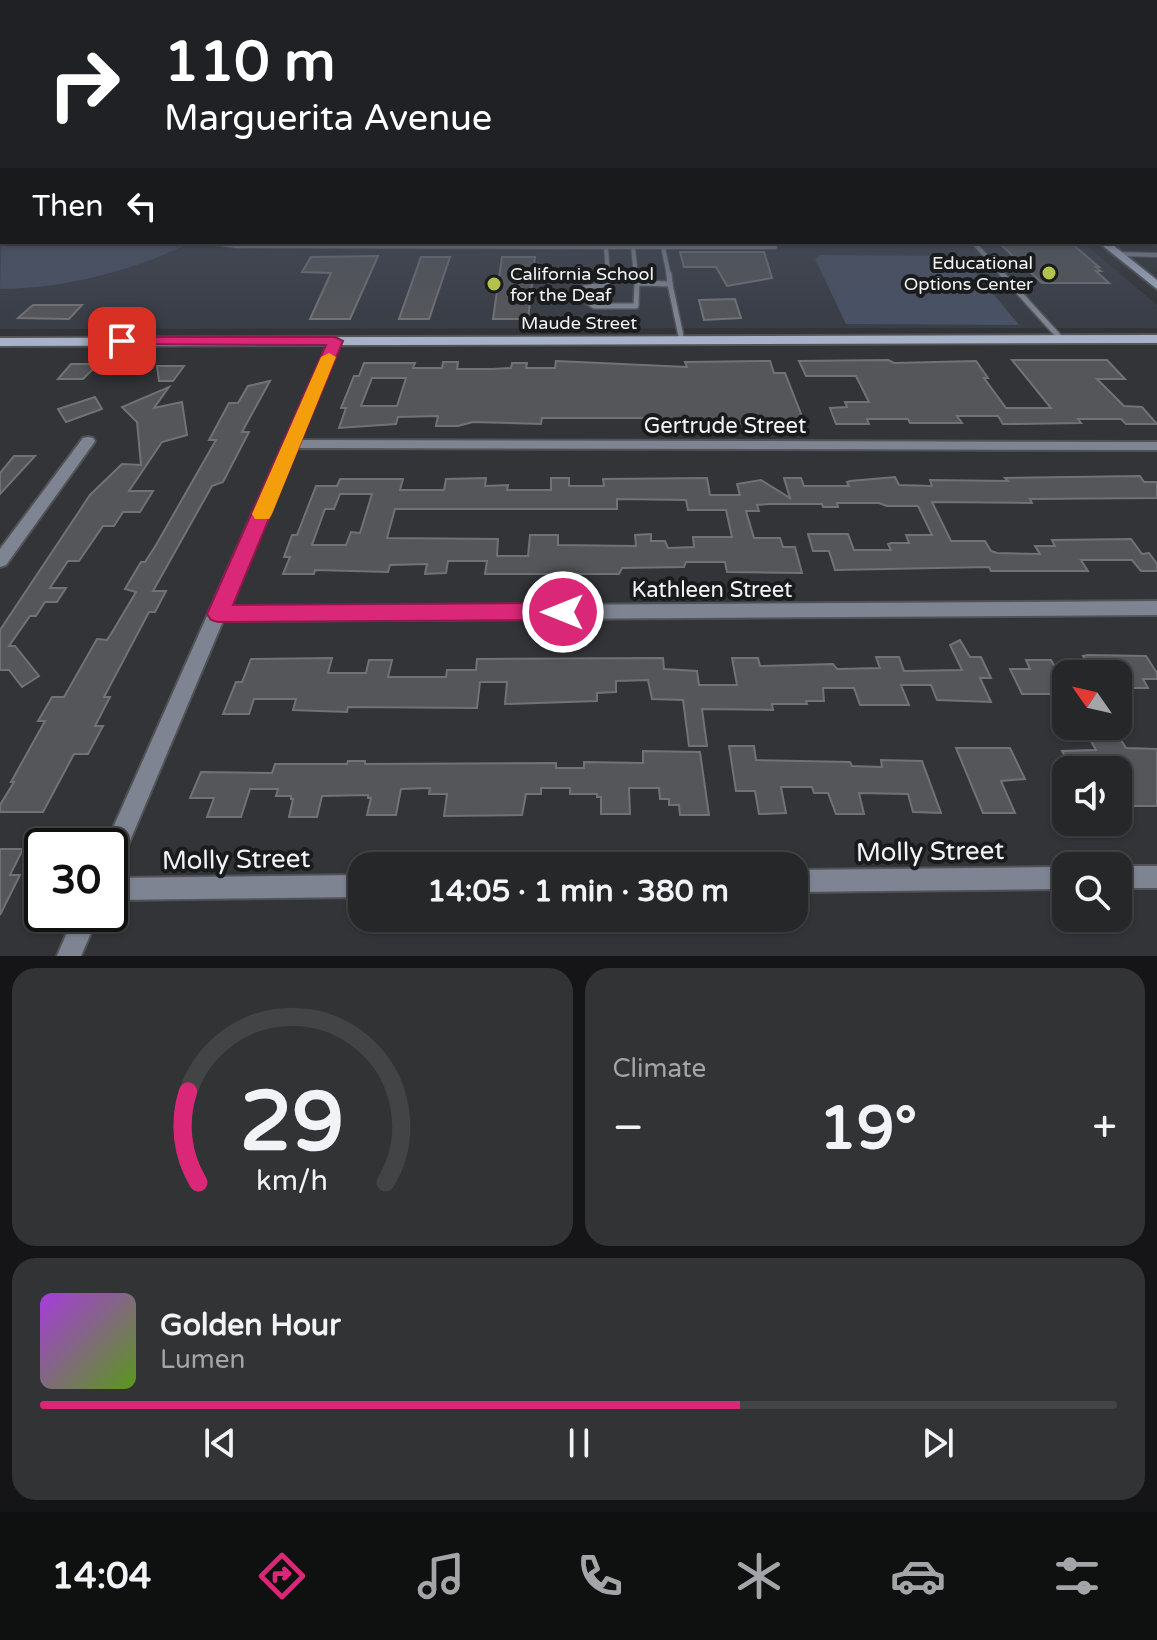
<!DOCTYPE html>
<html lang="en">
<head>
<meta charset="utf-8">
<style>
  :root { --surface:#262729; --page:#323335; --text:#f1f3f6; --muted:#a4a5a8; --line:#424446; --accent:#db2777 }
  body { margin:0; font-family:"Varela Round",sans-serif; background:var(--page); color:var(--text); height:100vh; display:flex; flex-direction:column; font-size:30px; white-space:nowrap }
  * { box-sizing:border-box; margin:0 }
  p { font-size:26px; color:var(--muted) }
  .icon { flex:none; width:44px; height:44px; fill:none; stroke:currentColor; stroke-width:2; stroke-linecap:round; stroke-linejoin:round }
  .map { position:relative; height:956px; overflow:hidden }
  .panel { display:flex; flex-direction:column; gap:12px; padding:12px; background:#151517; flex:1 }
  .panel>* { flex:none }
  .top-card { position:absolute; left:0px; top:0px; width:1158px; height:244px; box-shadow:0 2px 6px #0004,0 0 0 2px var(--line); background:#202124; color:#fff; overflow:hidden }
  .needle { width:52px; rotate:304deg }
  .buttons { position:absolute; left:1052px; top:660px; display:grid; gap:16px }
  .buttons a { display:grid; place-items:center; width:80px; height:80px; border-radius:16px; background:var(--surface); box-shadow:0 2px 6px #0004,0 0 0 2px var(--line); font-size:40px }
  .speed { position:absolute; left:24px; top:828px; display:flex; gap:16px; font-size:40px; font-weight:700; text-align:center }
  .speed>* { display:grid; place-content:center; width:104px; height:104px; border-radius:50%; background:var(--surface); box-shadow:0 2px 6px #0004,0 0 0 2px var(--line); line-height:1 }
  .speed .limit { border:4px solid #111; border-radius:12px; background:#fff; color:#111 }
  .pin { position:absolute; display:grid; place-items:center; width:68px; height:68px; color:#fff; margin:-34px; border-radius:16px; box-shadow:0 4px 12px #0006 }
  .me { position:absolute; width:88px; margin:-44px; rotate:270deg; stroke-linejoin:round; filter:drop-shadow(0 0 6px #0008) }
  .turn { display:flex; align-items:center; gap:28px; height:168px; padding:0 32px; font-size:36px }
  .turn .icon { width:104px; height:104px; stroke-width:2.5 }
  .turn b { display:block; font-size:56px; line-height:68px }
  .then { display:flex; align-items:center; height:76px; padding:0 32px; background:#0003; gap:16px; font-size:30px }
  .big { font-size:60px; font-weight:800; line-height:1.1 }
  .panel .widget { flex:1; display:flex; flex-direction:column; justify-content:center; gap:12px; min-width:0; padding:0 28px; border-radius:24px; background:var(--page) }
  .panel .dial { align-items:center; gap:0 }
  .dial svg { height:208px; overflow:visible; fill:none; stroke:var(--line); stroke-width:7; stroke-linecap:round; text-anchor:middle }
  .dial text { fill:var(--text); stroke:none }
  .song { display:flex; align-items:center; gap:24px }
  .cover { width:96px; height:96px; border-radius:12px; background:linear-gradient(135deg,hsl(280 70% 55%),hsl(90 70% 35%)) }
  .played { height:8px; border-radius:4px; background:linear-gradient(90deg,var(--accent) 65%,var(--line) 65%) }
  .keys { display:flex; justify-content:space-around; direction:ltr }
  .heat { display:flex; justify-content:space-between; align-items:center; font-size:44px; direction:ltr }
  .panel .tiles { flex:1; display:grid; gap:12px; grid-template-columns:1fr 1fr }
  .widget:last-child { grid-column:span 2 }
  .trip { position:absolute; left:348px; top:852px; width:460px; height:80px; border-radius:24px; background:var(--surface); box-shadow:0 2px 6px #0004,0 0 0 2px var(--line); font-weight:800; line-height:80px; text-align:center }
  .menu { display:flex; height:128px; justify-content:space-around; align-items:center; background:#0f1010; color:var(--muted) }
  .menu .icon { width:56px; height:56px }
  .menu .current { color:var(--accent) }
  .menu b { font-size:36px; color:var(--text) }
  .map>svg:first-child { display:block }
</style>
</head>
<body>
<div class="map">
<svg width="1157" height="956" viewBox="0 0 1157 956">
  <rect width="100%" height="100%" fill="#323437"/>
  <polygon fill="#3a3e47" points="0,182 2,242 1083,242 1157,305 1157,328 0,329"/>
  <g fill="#495164">
    <path d="M2 224V242H172L182 247C127 272 60 289 0 289Z"/>
    <polygon points="821,255 962,256 1019,325 846,324 815,259"/>
  </g>
  <g fill="#54565a" stroke="#717276" stroke-width="2" fill-rule="evenodd">
    <polygon points="998,242 1070,242 1099,267 1096,267 1101,271 1096,271 1109,283 1042,283"/>
    <polygon points="680,252 764,252 772,278 727,286 716,267 684,267"/>
    <polygon points="378,256 350,319 310,319 331,273 302,272 311,257"/>
    <polygon points="421,257 450,257 429,319 399,319"/>
    <polygon points="502,257 535,257 528,319 493,319"/>
    <polygon points="735,299 741,318 704,320 699,300"/>
    <polygon points="33,305 82,305 69,319 18,318"/>
    <polygon points="888,360 894,363 976,361 988,378 984,378 1006,408 1051,408 1012,360 1107,360 1125,379 1097,379 1124,406 1142,407 1157,424 1126,424 1121,419 1078,419 1081,423 1009,424 1003,424 998,416 957,416 962,423 910,423 908,419 867,419 869,424 836,424 830,408 847,407 845,402 869,402 856,376 806,376 799,361"/>
    <path d="M556 361 687 367 685 362 770 361 774 373H785L805 424H650V418H542L541 424 473 422 458 426H436L438 416 398 417 396 424 339 428 346 408H341L354 376H359L364 363H415L413 368H442L443 362H458L457 369H492L511 368 512 363H527L526 368H555ZM372 378H406L397 406H361Z"/>
    <polygon points="71,364 98,364 83,379 58,379"/>
    <polygon points="157,366 184,366 173,381 159,381"/>
    <polygon points="270,381 242,432 249,432 223,482 212,486 153,591 166,591 155,612 149,612 104,697 110,697 95,726 103,726 88,754 74,754 43,812 0,812 0,805 14,782 11,782 45,721 38,721 52,697 64,697 97,639 107,640 114,629 136,592 125,589 141,562 145,562 156,545 216,440 209,440 229,403 238,403 248,386"/>
    <polygon points="169,387 154,408 182,402 187,435 162,442 129,491 153,491 140,512 123,512 114,526 103,526 79,561 68,561 50,588 66,588 57,602 45,602 36,616 30,616 9,646 15,646 39,676 22,687 9,670 0,670 0,630 90,495 122,464 141,465 137,422 122,407"/>
    <polygon points="95,397 102,409 66,422 58,409"/>
    <polygon points="14,456 35,456 0,494 0,473"/>
    <path d="M1140 476 1144 482H1157V498L1030 499 1032 503 932 502 951 541H985L991 551 997 553 1040 554 1035 546H1055L1052 540 1131 539 1142 554 1149 553 1157 564V571H1141L1132 560H1081L1088 571H991L989 567 835 570 829 551H813L808 534H848L854 550H891L888 544 891 543H909L906 535H932L918 506H887L879 503H837L838 507H823L822 504H770L757 505 759 511H746L754 538H780L783 547H795L802 573 727 572 725 562H686L684 567 622 568 619 574H485L487 561H448L446 573 425 574 427 564 390 565 388 572 315 570 314 574H283L290 557H284L292 535H297L316 486H337L340 479H403L400 490H444L446 479 486 478 485 486 508 485 507 490H551V478H569V486H604L603 479 707 478 710 495H740L737 484 761 480 790 498 784 478H801L804 486H849L847 482 850 481 895 477 899 485 932 486 930 480 1008 481 1005 478ZM340 494H372L360 533 351 532 346 545H312L325 509H334ZM617 499 686 500 688 510H726L732 537H693L694 547 668 548 665 541H651V534L635 535 636 546 558 545V535H530L528 556H497L498 539 387 538 395 509H617Z"/>
    <polygon points="960,640 970,657 981,657 991,678 980,678 991,702 937,700 931,685 901,685 909,705 860,705 854,688 823,688 824,701 806,701 807,704 772,704 773,710 702,709 707,746 689,746 683,700 652,699 648,680 616,681 616,692 597,693 597,701 505,704 507,682 480,682 477,708 348,707 347,712 293,710 296,699 254,699 249,714 223,714 236,682 242,682 251,659 332,658 328,673 366,673 369,660 392,660 388,677 446,677 447,670 476,670 477,659 663,658 664,669 697,671 699,685 737,685 732,658 758,658 760,666 833,664 837,669 880,668 876,657 899,657 904,671 962,670 950,645"/>
    <polygon points="1088,655 1146,656 1157,673 1157,679 1143,679 1148,688 1118,688 1118,674 1094,674 1083,656"/>
    <polygon points="1026,660 1051,660 1057,670 1066,670 1066,694 1022,694 1010,669 1030,669"/>
    <polygon points="1086,732 1116,732 1126,748 1157,749 1157,806 1118,806 1118,770 1073,770 1062,751 1096,750"/>
    <polygon points="729,746 754,746 756,760 850,762 852,766 882,767 881,760 922,761 941,813 913,812 908,794 859,793 864,814 836,814 828,793 814,793 812,787 781,787 786,813 759,814 755,791 736,791"/>
    <polygon points="956,748 1010,748 1025,779 1001,781 1015,813 983,813"/>
    <polygon points="643,751 700,752 709,815 680,815 679,805 669,805 669,799 660,799 659,788 629,788 630,814 601,814 601,797 597,797 597,794 570,794 570,788 541,788 541,794 526,794 522,815 444,816 447,794 429,794 430,788 401,789 396,815 367,815 371,798 368,798 368,795 322,796 317,817 289,817 293,799 291,799 291,796 276,796 278,789 250,789 241,817 207,817 214,798 190,798 201,772 272,773 275,764 347,764 348,761 365,761 365,764 556,763 556,768 584,768 584,762 643,763"/>
    <polygon points="0,849 23,849 10,875 20,875 0,915"/>
  </g>
  <g fill="none" stroke-linecap="round" stroke-linejoin="round">
    <g stroke="#515356" stroke-width="6">
      <g id="lane-far1">
        <polyline points="208,242 236,246 606,247"/>
        <polyline points="973,242 1004,276"/>
        <polyline points="633,247 636,276"/>
        <polyline points="663,247 775,247 773,242"/>
        <polyline points="1119,254 1157,255"/>
        <polyline points="608,276 606,247 663,247 669,276"/>
      </g>
    </g>
    <g stroke="#515356" stroke-width="8">
      <g id="lane">
        <polyline points="608,274 609,284 584,288 582,298 594,306 636,306 637,283 670,284"/>
        <polyline points="636,274 637,283"/>
        <polyline points="669,274 670,284"/>
        <polyline points="1002,274 1062,340"/>
        <polyline points="670,284 682,341"/>
      </g>
    </g>
    <g stroke="#515356" stroke-width="4">
      <g id="street">
        <polygon points="335,338 341,341 299,440 1157,442 1157,450 295,448 228,607 1157,601 1157,615 223,621 118,869 110,872 110,846 105,846 329,341"/>
        <polygon points="88,437 93,438 95,441 93,444 6,565 0,567 0,549 83,438"/>
        <rect x="1118" y="866" width="39" height="22"/>
        <polygon points="1066,867 1066,889 794,892 794,870"/>
        <polygon points="362,875 362,897 110,900 110,878"/>
        <polygon points="75,914 99,914 81,956 57,956"/>
      </g>
    </g>
    <g stroke="#515356" stroke-width="4">
      <g id="secondary">
        <polygon points="1098,242 1109,242 1157,280 1157,289"/>
        <polygon points="1157,335 1157,343 0,346 0,338"/>
      </g>
    </g>
    <use href="#lane-far1" stroke="#7e8492" stroke-width="4"/>
    <use href="#lane" stroke="#7e8492" stroke-width="5"/>
    <use href="#street" fill="#7e8492" fill-rule="evenodd"/>
    <use href="#secondary" fill="#a7b2c8" fill-rule="evenodd"/>
  </g>
  <linearGradient id="sky" x2="0" y2="1"><stop stop-color="#1c1d1e"/><stop offset="0.58" stop-color="#49505e"/><stop offset="1" stop-color="#49505e" stop-opacity="0"/></linearGradient>
  <rect width="1157" height="315" fill="url(#sky)"/>
  <polygon fill="#db2777" stroke="#8e194d" stroke-width="2" points="122,337 335,337 343,341 233,605 563,603 570,606 574,612 570,618 563,620 218,622 211,620 207,614 326,345 117,344 117,338"/>
  <polygon fill="#f59e0b" points="329,353 336,357 272,514 269,519 255,519 252,514 321,357"/>
  <g fill="#b3c24b" stroke="#1a1b1d" stroke-width="3">
    <circle cx="1049" cy="273" r="8"/>
    <circle cx="494" cy="284" r="8"/>
  </g>
  <g text-anchor="middle" stroke-width="8" stroke-linejoin="round" paint-order="stroke">
    <g font-size="18" fill="#f3f4f6" stroke="#1a1b1d" text-anchor="end">
      <text x="1033" y="269">Educational<tspan x="1033" dy="21">Options Center</tspan></text>
      <text x="510" y="280" text-anchor="start">California School<tspan x="510" dy="21">for the Deaf</tspan></text>
    </g>
    <g font-size="18" fill="#f3f4f6" stroke="#1a1b1d">
      <text x="579" y="329">Maude Street</text>
    </g>
    <g font-size="22" fill="#f3f4f6" stroke="#1a1b1d">
      <text x="725" y="433">Gertrude Street</text>
      <text x="712" y="597">Kathleen Street</text>
    </g>
    <g font-size="26" fill="#f3f4f6" stroke="#1a1b1d">
      <text transform="translate(930 851) rotate(-1)" y="9">Molly Street</text>
      <text transform="translate(236 859) rotate(-1)" y="9">Molly Street</text>
    </g>
  </g>
</svg>
<div class="buttons">
<a><svg class="needle" viewBox="-14 -14 28 28"><path d="M0-13l5 13h-10z" fill="#e53935"/><path d="M0 13l5-13h-10z" fill="#a4a5a8"/></svg></a>
<a><svg class="icon" aria-label="sound" viewBox="0 0 24 24"><path d="M4 9h4l5-4v14l-5-4H4zM17 9q2 3 0 6"/></svg></a>
<a><svg class="icon" aria-label="search" viewBox="0 0 24 24"><circle cx="10" cy="10" r="6"/><path d="M15 15l6 6"/></svg></a>
</div>
<div class="speed"><div class="limit">30</div></div>
<div class="pin" style="left:122px;top:341px;background:#d93025"><svg class="icon" aria-label="arrive" viewBox="0 0 24 24"><path d="M6 21V4h12l-3 4 3 4H6"/></svg></div>
<svg class="me" style="left:563px;top:612px" viewBox="-20 -20 40 40"><circle r="17" fill="#db2777" stroke="#fff" stroke-width="3"/><path d="M0-11L8 9 0 5-8 9z" fill="#fff"/></svg>
<div class="trip">14:05 · 1 min · 380 m</div>
<div class="top-card">
<div class="turn"><svg class="icon" aria-label="right" viewBox="0 0 24 24"><path d="M7 20v-9h11M14 6l5 5-5 5"/></svg><div><b>110 m</b>Marguerita Avenue</div></div>
<div class="then">Then<svg class="icon" aria-label="left" viewBox="0 0 24 24"><path d="M17 20v-9H6M10 6l-5 5 5 5"/></svg></div>
</div>
</div>
<section class="panel">
<div class="tiles">
<div class="widget dial"><svg viewBox="0 0 100 80">
<path d="M14 69A42 42 0 1 1 86 69"/>
<path d="M14 69A42 42 0 0 1 10 34" stroke="#db2777"/>
<text x="50" y="56" font-size="32" font-weight="700">29</text>
<text x="50" y="72" font-size="11">km/h</text>
</svg></div>
<div class="widget"><p>Climate</p>
<div class="heat"><a>−</a><b class="big">19°</b><a>+</a></div>
</div>
<div class="widget">
<div class="song"><i class="cover"></i><div><b>Golden Hour</b><p>Lumen</p></div></div>
<div class="played"></div>
<div class="keys"><svg class="icon" aria-label="previous" viewBox="0 0 24 24"><path d="M18 5L8 12l10 7zM5 5v14"/></svg><svg class="icon" aria-label="pause" viewBox="0 0 24 24"><path d="M8 5v14M16 5v14"/></svg><svg class="icon" aria-label="next" viewBox="0 0 24 24"><path d="M6 5l10 7-10 7zM19 5v14"/></svg></div>
</div>
</div>
</section>
<nav class="menu">
<b>14:04</b>
<svg class="icon current" aria-label="directions" viewBox="0 0 24 24"><path d="M12 3l9 9-9 9-9-9zM9 14v-3h6M13 9l2 2-2 2"/></svg>
<svg class="icon" aria-label="music" viewBox="0 0 24 24"><path d="M9 18V5l10-2v13"/><circle cx="6" cy="18" r="3"/><circle cx="16" cy="16" r="3"/></svg>
<svg class="icon" aria-label="phone" viewBox="0 0 24 24"><path d="M5 4h4l2 5-3 2q2 4 5 5l2-3 5 2v4C11 20 4 13 5 4z"/></svg>
<svg class="icon" aria-label="climate" viewBox="0 0 24 24"><path d="M12 3v18M4 7l16 10M4 17L20 7"/></svg>
<svg class="icon" aria-label="car" viewBox="0 0 24 24"><path d="M5 17H2v-5l4-1 3-4h7l3 4 3 1v5h-3M9 17h6M6 11h13"/><circle cx="7" cy="17" r="2"/><circle cx="17" cy="17" r="2"/></svg>
<svg class="icon" aria-label="filters" viewBox="0 0 24 24"><path d="M4 7h16M4 17h16"/><circle cx="9" cy="7" r="2"/><circle cx="15" cy="17" r="2"/></svg>
</nav>
</body>
</html>
